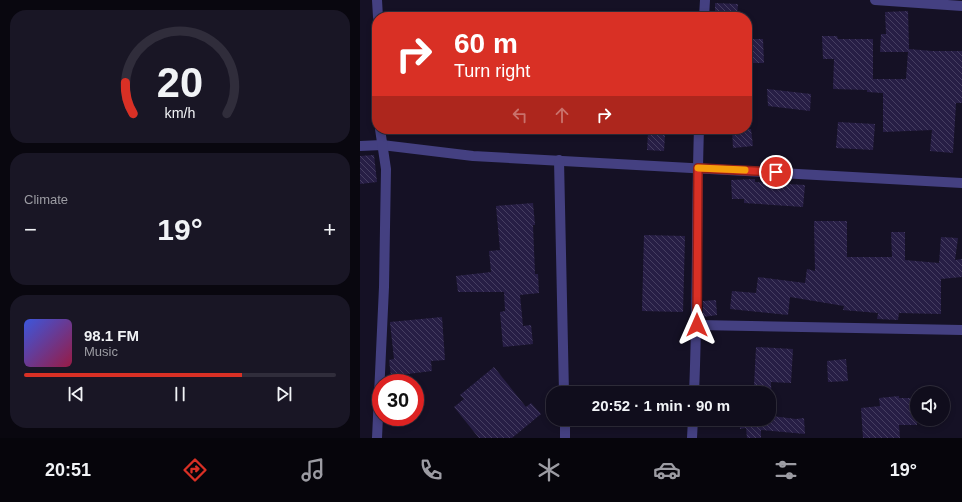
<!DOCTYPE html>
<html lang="en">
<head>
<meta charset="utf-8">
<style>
  :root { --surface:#100d1c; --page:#191625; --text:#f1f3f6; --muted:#9c9ca3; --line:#302d3b; --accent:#d93025 }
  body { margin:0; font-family:Helvetica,sans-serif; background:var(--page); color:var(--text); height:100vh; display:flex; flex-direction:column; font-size:15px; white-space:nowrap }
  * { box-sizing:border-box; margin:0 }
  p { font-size:13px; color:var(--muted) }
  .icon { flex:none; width:22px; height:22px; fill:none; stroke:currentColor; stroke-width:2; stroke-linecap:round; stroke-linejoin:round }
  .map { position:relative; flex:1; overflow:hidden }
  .panel { display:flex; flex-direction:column; gap:10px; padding:10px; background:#09070f; width:360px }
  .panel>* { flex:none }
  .guide { position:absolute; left:12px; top:12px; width:380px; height:122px; border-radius:16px; box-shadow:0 2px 6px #0003,0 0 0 1px var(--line); background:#d93025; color:#fff; overflow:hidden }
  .tools { position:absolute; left:550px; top:386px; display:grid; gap:8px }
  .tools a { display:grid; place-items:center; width:40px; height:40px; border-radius:50%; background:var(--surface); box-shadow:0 2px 6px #0003,0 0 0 1px var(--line); font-size:20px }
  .speed { position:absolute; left:12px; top:374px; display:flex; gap:8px; font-size:20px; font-weight:700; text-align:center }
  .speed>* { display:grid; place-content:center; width:52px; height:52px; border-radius:50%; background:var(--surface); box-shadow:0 2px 6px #0003,0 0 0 1px var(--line); line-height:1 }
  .speed .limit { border:6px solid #d22; background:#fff; color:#111 }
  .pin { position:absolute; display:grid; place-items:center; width:34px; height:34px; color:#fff; margin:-17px; border:2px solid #fff; border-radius:50%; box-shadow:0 1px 4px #0007 }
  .me { position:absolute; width:44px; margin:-22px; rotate:0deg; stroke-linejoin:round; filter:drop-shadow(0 0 3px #0008) }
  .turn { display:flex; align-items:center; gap:14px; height:84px; padding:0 16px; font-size:18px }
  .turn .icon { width:52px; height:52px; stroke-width:2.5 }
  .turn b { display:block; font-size:28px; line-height:34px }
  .lanes { display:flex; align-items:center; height:38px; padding:0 16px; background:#0003; justify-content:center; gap:20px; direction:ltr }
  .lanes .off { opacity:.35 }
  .big { font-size:30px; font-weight:700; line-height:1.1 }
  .panel .widget { flex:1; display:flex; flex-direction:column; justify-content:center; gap:6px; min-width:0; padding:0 14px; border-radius:16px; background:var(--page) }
  .panel .dial { align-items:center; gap:0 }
  .dial svg { height:104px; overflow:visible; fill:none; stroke:var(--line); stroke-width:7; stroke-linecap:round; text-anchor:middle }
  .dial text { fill:var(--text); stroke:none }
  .song { display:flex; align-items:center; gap:12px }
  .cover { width:48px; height:48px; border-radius:6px; background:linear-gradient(135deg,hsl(230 70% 55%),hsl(340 70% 35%)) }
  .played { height:4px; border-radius:2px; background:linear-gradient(90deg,var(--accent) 70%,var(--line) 70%) }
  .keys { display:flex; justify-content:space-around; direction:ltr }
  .heat { display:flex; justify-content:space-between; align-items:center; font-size:22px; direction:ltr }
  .trip { position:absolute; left:186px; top:386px; width:230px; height:40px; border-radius:16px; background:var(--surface); box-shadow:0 2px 6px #0003,0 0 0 1px var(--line); font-weight:700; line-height:40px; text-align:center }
  .tab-bar { display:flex; height:64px; justify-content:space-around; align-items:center; background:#06050b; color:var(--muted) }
  .tab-bar .icon { width:28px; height:28px }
  .tab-bar .selected { color:var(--accent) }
  .tab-bar b { font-size:18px; color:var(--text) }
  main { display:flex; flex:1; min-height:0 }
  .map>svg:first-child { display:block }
</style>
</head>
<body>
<main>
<section class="panel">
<div class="widget dial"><svg viewBox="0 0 100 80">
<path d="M14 69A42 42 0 1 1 86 69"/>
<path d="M14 69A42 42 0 0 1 8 45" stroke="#d93025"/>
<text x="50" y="56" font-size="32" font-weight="700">20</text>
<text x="50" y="72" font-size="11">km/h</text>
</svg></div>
<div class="widget"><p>Climate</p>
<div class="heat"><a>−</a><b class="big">19°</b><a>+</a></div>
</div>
<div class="widget">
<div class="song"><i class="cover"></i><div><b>98.1 FM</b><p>Music</p></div></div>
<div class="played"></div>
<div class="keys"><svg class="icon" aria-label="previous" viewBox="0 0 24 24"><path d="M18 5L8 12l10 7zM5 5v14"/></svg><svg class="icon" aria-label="pause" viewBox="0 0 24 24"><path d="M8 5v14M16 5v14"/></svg><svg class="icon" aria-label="next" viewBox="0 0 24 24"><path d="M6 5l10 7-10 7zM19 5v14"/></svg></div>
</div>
</section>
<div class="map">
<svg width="602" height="438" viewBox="0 0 602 438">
  <defs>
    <pattern id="building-back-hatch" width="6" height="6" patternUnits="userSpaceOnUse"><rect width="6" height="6" fill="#271e45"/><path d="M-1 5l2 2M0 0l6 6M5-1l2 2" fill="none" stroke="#463e61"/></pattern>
  </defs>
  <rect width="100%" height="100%" fill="#151125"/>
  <g fill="url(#building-back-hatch)">
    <polygon points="355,3 378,4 377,17 355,17"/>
    <polygon points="548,11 549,49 572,51 602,51 602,103 596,103 593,153 570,151 572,130 523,132 523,93 507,92 507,90 473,89 474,59 463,59 462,36 477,36 478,39 513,39 513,79 546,79 548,52 520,52 521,34 526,34 525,12"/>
    <polygon points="387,39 403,39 404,63 387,63"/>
    <polygon points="407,89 451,94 450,111 408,106"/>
    <polygon points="478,122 515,124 513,150 476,148"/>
    <polygon points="372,129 391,129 393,146 373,148"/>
    <polygon points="288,133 305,134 304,151 287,150"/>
    <polygon points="14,155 17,182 0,184 0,156"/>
    <polygon points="395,179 395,182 445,185 443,207 384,203 384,199 372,199 371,180"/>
    <polygon points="173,203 175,225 173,225 175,274 178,274 179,293 160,295 163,326 171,325 173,344 143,347 140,312 145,311 144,292 98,292 96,276 131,272 129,251 140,250 136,206"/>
    <polygon points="454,221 487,221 487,257 532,257 531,232 545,232 545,260 579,263 581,237 598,238 595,260 602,259 602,277 581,279 581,314 539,313 538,320 517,319 518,313 483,310 484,306 430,297 428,315 370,309 372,291 396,293 398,277 445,283 447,269 455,271"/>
    <polygon points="284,235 325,236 323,312 282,311"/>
    <polygon points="356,300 357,315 343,317 343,301"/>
    <polygon points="82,317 85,360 71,361 72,371 31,376 29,360 34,359 30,322"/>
    <polygon points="396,347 433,349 431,383 411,382 412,416 436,419 444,418 445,434 401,430 401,438 387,438 386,428 380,429 380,419 409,419 409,393 379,393 379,386 394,386"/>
    <polygon points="486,359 488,381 468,382 467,361"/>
    <polygon points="134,367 166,407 171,403 181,414 152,438 119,438 94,407 104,399 100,395"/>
    <polygon points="539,396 539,398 557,398 557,425 539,425 540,438 503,438 501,408 520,406 519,398"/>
  </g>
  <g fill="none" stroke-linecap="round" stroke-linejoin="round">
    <g stroke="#444081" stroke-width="10">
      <polyline points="17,0 18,17"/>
      <polyline points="515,0 602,6"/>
      <polyline points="344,17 345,0"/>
      <polyline points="0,146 22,145 113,156 602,183"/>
      <polyline points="199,160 204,393"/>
      <polyline points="337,325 602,330"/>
      <path d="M334 393C338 305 336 217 339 129"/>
      <polyline points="205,419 205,438"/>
      <polyline points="17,438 24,287 26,169 20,129"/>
      <polyline points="332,438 333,419"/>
    </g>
  </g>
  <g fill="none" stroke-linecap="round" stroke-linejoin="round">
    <g stroke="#8d1f18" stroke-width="10">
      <polyline id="route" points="337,325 338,168 416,172"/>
    </g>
    <use href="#route" stroke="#d93025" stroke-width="7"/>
    <polyline stroke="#f59e0b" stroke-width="7" points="338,168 385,170"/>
  </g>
</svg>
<div class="tools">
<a><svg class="icon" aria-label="sound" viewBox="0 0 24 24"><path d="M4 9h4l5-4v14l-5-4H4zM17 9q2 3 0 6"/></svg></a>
</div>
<div class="speed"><div class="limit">30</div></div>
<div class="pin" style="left:416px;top:172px;background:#d93025"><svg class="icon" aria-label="arrive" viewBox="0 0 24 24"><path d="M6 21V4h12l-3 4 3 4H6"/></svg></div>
<svg class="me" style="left:337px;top:325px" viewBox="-20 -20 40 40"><path d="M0-17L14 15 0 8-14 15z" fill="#d93025" stroke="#fff" stroke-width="4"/></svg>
<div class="trip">20:52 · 1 min · 90 m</div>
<div class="guide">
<div class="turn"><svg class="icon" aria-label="right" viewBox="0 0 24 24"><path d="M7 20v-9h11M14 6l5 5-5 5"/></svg><div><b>60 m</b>Turn right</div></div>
<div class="lanes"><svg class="icon off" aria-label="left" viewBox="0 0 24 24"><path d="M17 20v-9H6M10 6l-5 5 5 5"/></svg><svg class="icon off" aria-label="ahead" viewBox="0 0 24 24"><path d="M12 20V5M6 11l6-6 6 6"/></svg><svg class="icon" aria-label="right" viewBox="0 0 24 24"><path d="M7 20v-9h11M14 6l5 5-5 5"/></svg></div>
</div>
</div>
</main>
<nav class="tab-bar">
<b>20:51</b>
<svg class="icon selected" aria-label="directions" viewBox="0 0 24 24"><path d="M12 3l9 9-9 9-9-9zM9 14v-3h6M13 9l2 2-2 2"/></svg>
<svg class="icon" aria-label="music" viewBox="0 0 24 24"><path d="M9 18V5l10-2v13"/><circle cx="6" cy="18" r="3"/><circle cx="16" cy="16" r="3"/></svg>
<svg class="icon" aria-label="phone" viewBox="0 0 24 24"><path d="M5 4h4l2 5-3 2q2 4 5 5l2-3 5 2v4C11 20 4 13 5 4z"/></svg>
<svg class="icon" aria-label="climate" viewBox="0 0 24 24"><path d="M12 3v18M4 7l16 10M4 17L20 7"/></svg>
<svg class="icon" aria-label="car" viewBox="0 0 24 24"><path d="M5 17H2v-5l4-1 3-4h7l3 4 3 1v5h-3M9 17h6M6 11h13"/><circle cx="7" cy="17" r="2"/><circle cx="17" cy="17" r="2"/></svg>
<svg class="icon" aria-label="filters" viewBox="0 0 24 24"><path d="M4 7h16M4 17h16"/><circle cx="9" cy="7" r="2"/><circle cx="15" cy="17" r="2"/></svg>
<b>19°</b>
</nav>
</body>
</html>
